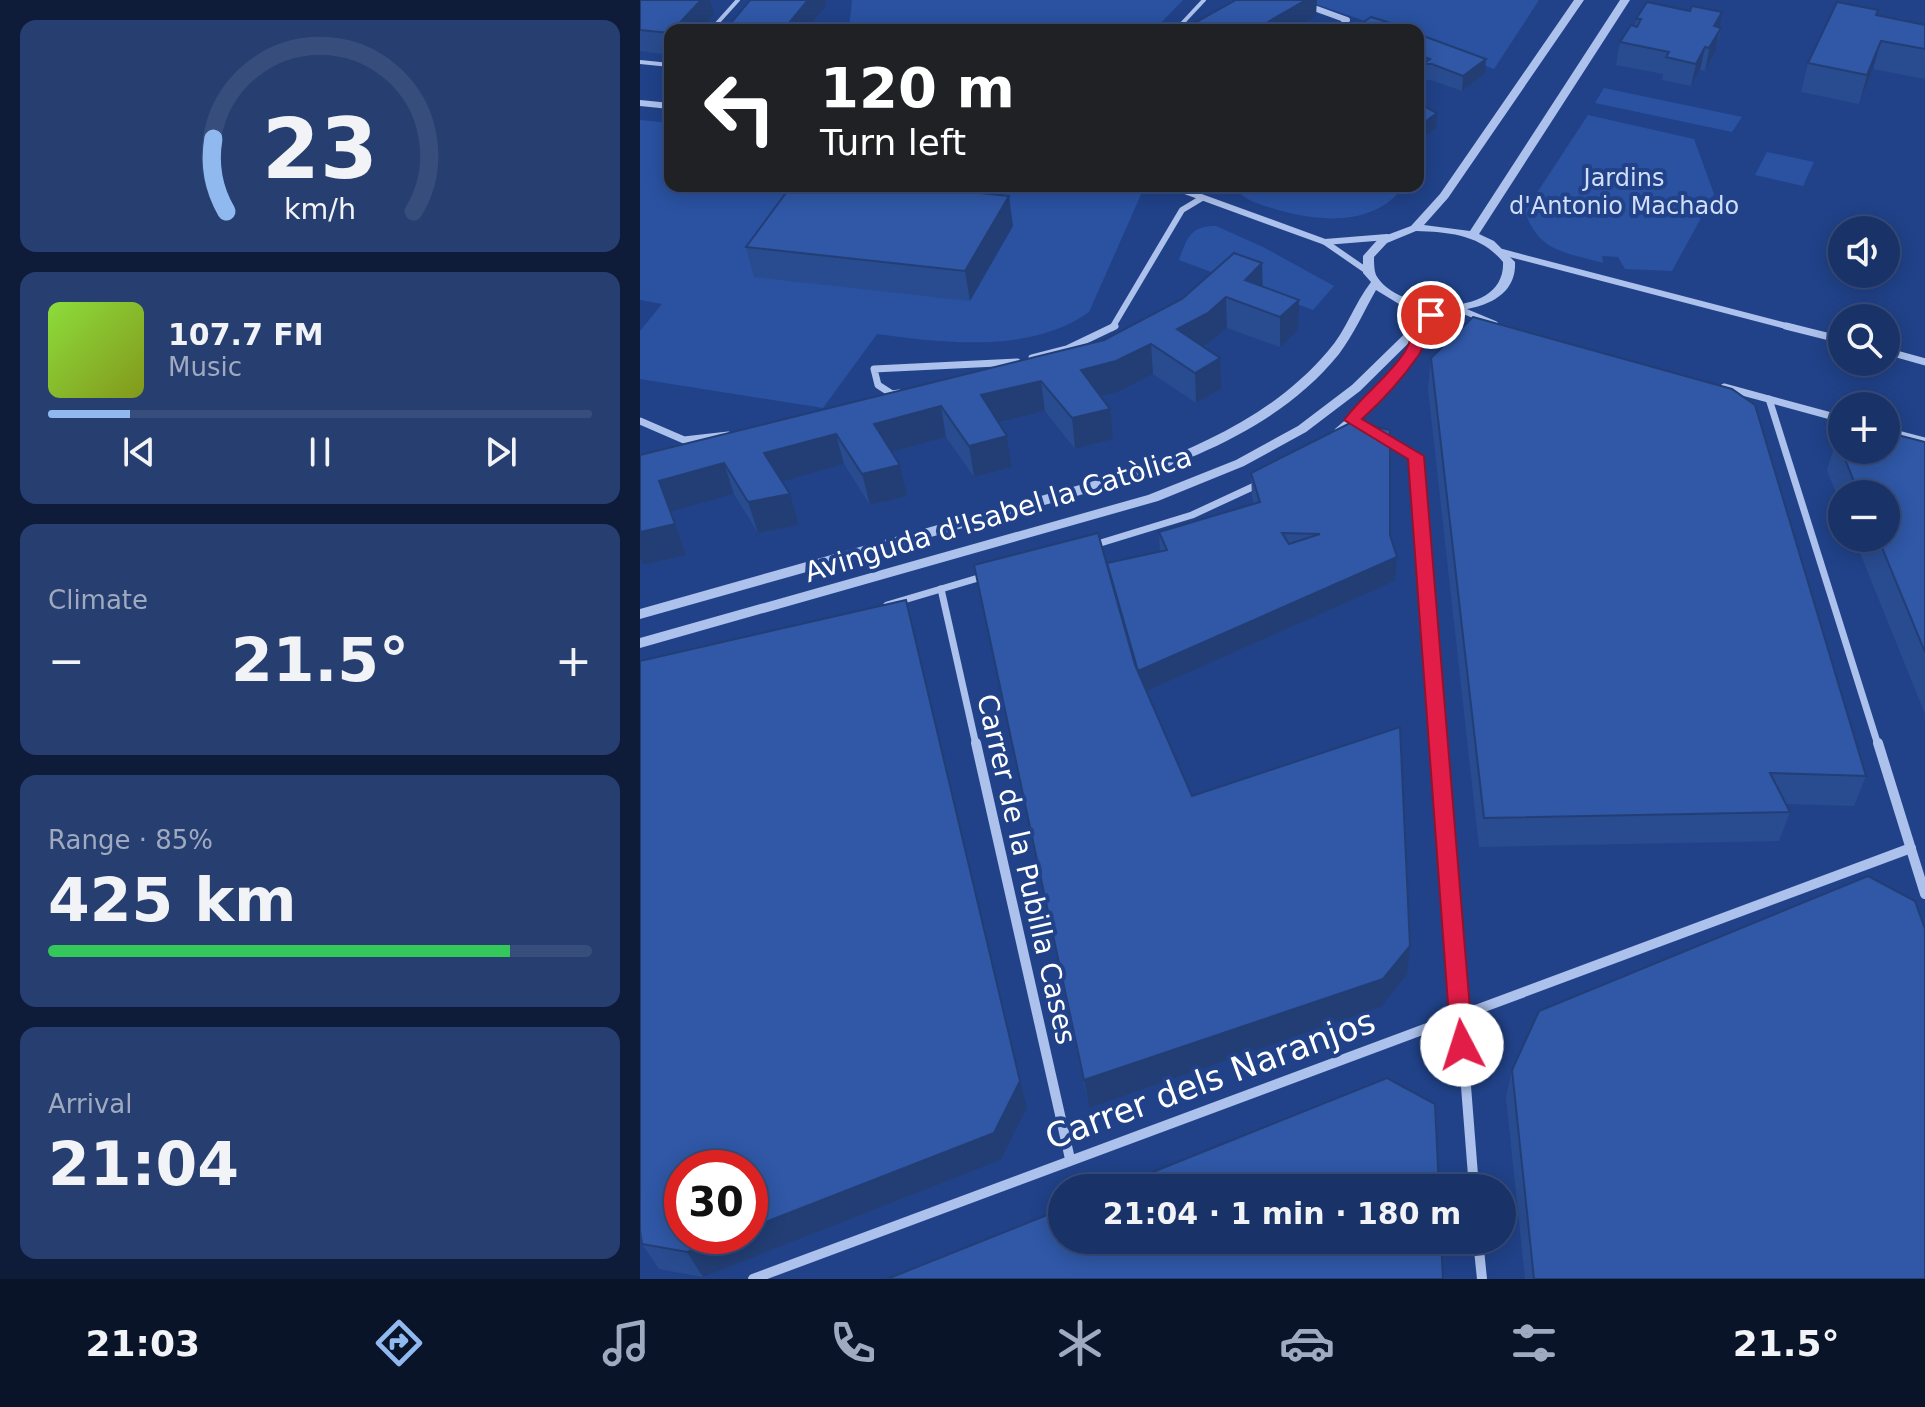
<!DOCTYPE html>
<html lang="en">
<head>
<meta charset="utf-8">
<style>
  :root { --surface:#193267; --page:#263e70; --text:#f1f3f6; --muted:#9faac0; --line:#374d7b; --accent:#90b9f0 }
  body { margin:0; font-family:"DejaVu Sans",sans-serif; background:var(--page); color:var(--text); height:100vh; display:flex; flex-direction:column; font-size:30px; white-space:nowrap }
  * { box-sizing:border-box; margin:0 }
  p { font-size:26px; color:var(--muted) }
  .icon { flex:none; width:44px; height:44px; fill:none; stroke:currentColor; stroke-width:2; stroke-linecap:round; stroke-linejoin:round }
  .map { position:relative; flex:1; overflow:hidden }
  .sheet { display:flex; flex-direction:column; gap:20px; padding:20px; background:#0e1c39; width:640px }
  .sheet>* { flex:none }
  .guide { position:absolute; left:24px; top:24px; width:760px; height:168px; border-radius:16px; box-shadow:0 4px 20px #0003,0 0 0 2px var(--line); background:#202124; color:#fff; overflow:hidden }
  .tools { position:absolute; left:1188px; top:216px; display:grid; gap:16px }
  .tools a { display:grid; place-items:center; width:72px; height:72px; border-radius:50%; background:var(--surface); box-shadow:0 4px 20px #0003,0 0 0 2px var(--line); font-size:40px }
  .speed { position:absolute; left:24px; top:1150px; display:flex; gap:16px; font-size:40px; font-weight:700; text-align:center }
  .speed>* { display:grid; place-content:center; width:104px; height:104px; border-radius:50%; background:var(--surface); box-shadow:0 4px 20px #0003,0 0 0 2px var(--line); line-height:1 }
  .speed .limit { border:12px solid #d22; background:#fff; color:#111 }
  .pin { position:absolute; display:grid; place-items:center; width:68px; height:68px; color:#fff; margin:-34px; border:4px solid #fff; border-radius:50%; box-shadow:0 2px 8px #0007 }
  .me { position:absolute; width:88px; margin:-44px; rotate:355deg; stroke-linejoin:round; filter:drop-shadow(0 0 6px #0008) }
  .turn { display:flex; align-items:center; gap:28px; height:168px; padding:0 24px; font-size:36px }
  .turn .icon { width:104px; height:104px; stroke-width:2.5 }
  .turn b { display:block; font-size:56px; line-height:68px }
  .big { font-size:60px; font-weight:700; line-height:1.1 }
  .sheet .tile { flex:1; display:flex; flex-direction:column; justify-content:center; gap:12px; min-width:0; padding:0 28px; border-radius:16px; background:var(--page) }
  .sheet .dial { align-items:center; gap:0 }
  .dial svg { height:208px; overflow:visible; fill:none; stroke:var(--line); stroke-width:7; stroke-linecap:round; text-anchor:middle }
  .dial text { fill:var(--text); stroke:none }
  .song { display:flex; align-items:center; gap:24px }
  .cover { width:96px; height:96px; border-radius:12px; background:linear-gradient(135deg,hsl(90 70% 55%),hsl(70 70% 35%)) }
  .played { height:8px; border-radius:4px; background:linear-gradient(90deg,var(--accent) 15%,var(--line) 15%) }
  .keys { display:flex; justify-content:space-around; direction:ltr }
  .heat { display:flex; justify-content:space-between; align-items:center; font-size:44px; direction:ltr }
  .charge { height:12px; border-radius:6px; background:linear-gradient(90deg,#34c759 85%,var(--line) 0) }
  .trip { position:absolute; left:408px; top:1174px; width:468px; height:80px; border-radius:40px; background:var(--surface); box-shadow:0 4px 20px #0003,0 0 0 2px var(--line); font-weight:700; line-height:80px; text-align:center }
  .dock { display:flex; height:128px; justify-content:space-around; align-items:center; background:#0a1429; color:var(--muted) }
  .dock .icon { width:56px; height:56px }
  .dock .active { color:var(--accent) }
  .dock b { font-size:36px; color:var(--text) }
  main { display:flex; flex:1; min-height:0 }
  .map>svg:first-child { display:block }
</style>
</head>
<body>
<main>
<section class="sheet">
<div class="tile dial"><svg viewBox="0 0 100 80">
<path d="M14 69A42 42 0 1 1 86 69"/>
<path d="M14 69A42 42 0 0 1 9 41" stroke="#90b9f0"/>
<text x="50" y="56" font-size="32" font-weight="700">23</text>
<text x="50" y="72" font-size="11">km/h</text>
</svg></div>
<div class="tile">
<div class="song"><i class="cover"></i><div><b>107.7 FM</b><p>Music</p></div></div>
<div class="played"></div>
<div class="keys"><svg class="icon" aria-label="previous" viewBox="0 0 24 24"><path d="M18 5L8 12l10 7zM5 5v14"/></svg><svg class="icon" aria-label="pause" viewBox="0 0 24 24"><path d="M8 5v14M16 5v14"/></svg><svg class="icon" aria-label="next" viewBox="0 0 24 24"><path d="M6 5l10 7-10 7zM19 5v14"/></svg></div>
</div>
<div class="tile"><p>Climate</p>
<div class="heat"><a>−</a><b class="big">21.5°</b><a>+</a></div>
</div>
<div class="tile"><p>Range · 85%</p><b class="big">425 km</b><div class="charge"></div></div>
<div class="tile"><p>Arrival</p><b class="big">21:04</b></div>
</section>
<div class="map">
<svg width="1285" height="1279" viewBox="0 0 1285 1279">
  <rect width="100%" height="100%" fill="#214289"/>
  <g fill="#2a52a1">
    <polygon points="212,0 543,0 514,30 211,30 209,29"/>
    <polygon points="664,0 899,0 854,69 778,40 778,30 751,30"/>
    <polygon points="964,88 1102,117 1092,132 955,103"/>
    <path d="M948 115 1054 139 1074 194 1032 271 985 269 978 257 962 256 963 263C925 252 898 252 885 211Z"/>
    <path d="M0 120 30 123V186H483L503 190 449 312C390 354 304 343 237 334L183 408 0 379V331L22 304 0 300Z"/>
    <polygon points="1127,152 1174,162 1163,186 1115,175"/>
    <path d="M588 186H764C730 233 661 220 614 202 604 199 598 190 588 186Z"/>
    <path d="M576 226 623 247 694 286 673 310 539 260C547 238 550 226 576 226Z"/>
  </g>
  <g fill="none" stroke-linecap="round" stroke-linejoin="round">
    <g stroke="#acc1eb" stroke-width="4">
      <polyline points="71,30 98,0"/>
      <polyline points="536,30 564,0"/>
      <polyline points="0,62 30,65"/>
    </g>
    <polyline stroke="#acc1eb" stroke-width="7" points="0,421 44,440 88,435"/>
    <g stroke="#acc1eb" stroke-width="6">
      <polyline points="652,0 707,20 697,30"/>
      <polyline points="0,103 30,106"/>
      <polyline points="531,186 685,242 727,271"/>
      <polyline points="685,242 747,237"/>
      <polyline points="862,252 1154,328"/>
      <polyline points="819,309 855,324"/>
      <polyline points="472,328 542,210 562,198"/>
    </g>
    <g stroke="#acc1eb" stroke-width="7">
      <polyline points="1146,326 1202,340"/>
      <polyline points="1246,351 1285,362"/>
      <polyline points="392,358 427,349 475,326"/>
      <polyline points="1084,387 1202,419"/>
      <polyline points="259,393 252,394 238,385 234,369 377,362"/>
      <polyline points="1129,399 1238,745"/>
      <path d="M698 431C734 401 765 370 782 326"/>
      <polyline points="1246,431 1285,441"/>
      <polyline points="740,436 776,456 799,745"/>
      <polyline points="454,545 552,515 621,483"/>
      <polyline points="301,589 336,745"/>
      <polyline points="247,605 345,576"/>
    </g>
    <g stroke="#acc1eb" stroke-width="10">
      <polyline points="336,743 430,1159"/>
      <polyline points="799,743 834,1188"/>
      <polyline points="1238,743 1285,894"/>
      <polyline points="838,1240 842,1279"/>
      <polyline points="113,1279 1271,848"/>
    </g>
    <path fill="#acc1eb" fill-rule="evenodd" d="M934 0H944L808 198 784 225 830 231 980 0H990L839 234 854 241 875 262C877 302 833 311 800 312L720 391 666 432 604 466 518 501 0 648V638L508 495 596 460 658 426 712 385 788 311 759 304 736 290C724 311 714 334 699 354 643 423 560 457 479 484L0 619V609L500 468C571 442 639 409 688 351 706 331 714 304 731 282L723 273V256L739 238 771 226 800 194ZM776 231C810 232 841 235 863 262 866 320 758 315 736 275 734 270 734 263 734 257L747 243Z"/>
  </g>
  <g fill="#294c90">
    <polygon points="0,0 74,15 60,30 30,30 30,55 0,51"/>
    <polygon points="1238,10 1236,16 1285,25 1285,79 1233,69 1219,104 1161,92 1168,63"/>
    <polygon points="996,19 1081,28 1076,50 1065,71 1060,70 1051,86 1022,80 1023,74 976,65 980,42 995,26"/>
    <polygon points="778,31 779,32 779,35 845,74 822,91 791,80 782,80 782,72 778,71"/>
    <polygon points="373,226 330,301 114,277 106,247"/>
    <polygon points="623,286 658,330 640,347 587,328 569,343 563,347 581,389 556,403 513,374 478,392 461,396 473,439 435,449 405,411 359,423 367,436 372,467 334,477 306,437 252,452 267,496 230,505 204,464 142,481 159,525 118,533 94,494 30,512 46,555 3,565 0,558 0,455 464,340 542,299"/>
    <polygon points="791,358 1226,776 1214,806 1146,804 1150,812 1139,841 839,847 788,389"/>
    <polygon points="1197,439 1285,442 1285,714 1214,538 1246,538 1246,494 1202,494 1202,508 1187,470"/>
    <polygon points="611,473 750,535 755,581 507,691 552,796 767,975 741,1007 449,1108 334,565 467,563 520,552 519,532 614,504 612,497"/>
    <polygon points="872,1070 1285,1279 885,1279 866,1097"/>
    <polygon points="387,1108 361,1160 63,1277 19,1269 2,1244"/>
  </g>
  <g fill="#223e75">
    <polygon points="61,0 70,0 74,15 60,30 33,30"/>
    <polygon points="168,0 185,0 186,6 166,30 149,23"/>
    <polygon points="666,0 677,0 676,16 652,30 614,30"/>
    <polygon points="1082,12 1076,50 1065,71 1074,26"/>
    <polygon points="1241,41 1233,69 1219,104 1227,75"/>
    <polygon points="1065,47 1060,70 1051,86 1056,64"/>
    <polygon points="846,59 845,74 822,91 823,76"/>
    <polygon points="797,113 796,128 778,142 778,127"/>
    <polygon points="369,196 373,226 330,301 325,271"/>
    <polygon points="622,263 623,293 605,280"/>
    <polygon points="586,297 587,328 569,343 539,360 537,329"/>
    <polygon points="659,300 658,330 640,347 640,317"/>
    <polygon points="511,344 513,374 478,392 444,400 441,370"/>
    <polygon points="580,358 581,389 556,403 555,373"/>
    <polygon points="401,381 405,411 346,426 341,395"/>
    <polygon points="301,406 306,437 241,455 234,424"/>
    <polygon points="470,409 473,439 435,449 432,418"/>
    <polygon points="196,434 204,464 133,484 124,453"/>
    <polygon points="367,436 372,467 334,477 329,446"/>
    <polygon points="84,463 94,494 30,512 19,481"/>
    <polygon points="260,465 267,496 230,505 222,474"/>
    <polygon points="150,494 159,525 118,533 108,502"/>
    <polygon points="35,524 46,555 3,565 0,558 0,532"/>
    <polygon points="757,557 755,581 498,695 496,671"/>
    <polygon points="770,946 767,975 741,1007 449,1108 444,1080"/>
    <polygon points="380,1081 387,1108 361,1160 63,1277 47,1252 88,1236 110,1236 110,1228"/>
  </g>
  <g fill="#3058a7" stroke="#223e75" stroke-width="2" fill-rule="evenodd">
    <polygon points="0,0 61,0 33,30 30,30 30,33 0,30"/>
    <polygon points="110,0 168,0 149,23 216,30 85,30"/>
    <polygon points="596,0 666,0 614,30 542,30"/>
    <polygon points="1007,2 1050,11 1052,6 1082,12 1074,26 1081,28 1069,48 1065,47 1056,64 1026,57 1029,52 980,42 991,25 997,27 1001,19 996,19"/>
    <polygon points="1197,2 1238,10 1236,15 1285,25 1285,49 1241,41 1227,75 1168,63"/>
    <polygon points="731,17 773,30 712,30"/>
    <polygon points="778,34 846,59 823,76 792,64 783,64 790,59 778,55"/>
    <polygon points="778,103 797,113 778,127"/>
    <polygon points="151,186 274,186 369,196 325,271 106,247"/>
    <polygon points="594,253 622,263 605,280 659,300 640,317 586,297 568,313 537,329 580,358 555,373 511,344 476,361 441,370 470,409 432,418 401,381 341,395 367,436 329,446 301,406 234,424 260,465 222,474 196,434 124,453 150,494 108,502 84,463 19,481 35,524 0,532 0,455 464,340 542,299"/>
    <polygon points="833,317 1092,389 1115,405 1226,776 1130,773 1150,812 844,818 791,358"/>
    <path d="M712 422 750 430V535L757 557 498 671 467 563 527 550 519 532 620 502 611 473ZM642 533 680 534 649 544Z"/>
    <polygon points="1246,432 1285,442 1285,652 1238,538 1246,538 1246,494 1219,494 1197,439 1202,435 1202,450 1246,450"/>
    <polygon points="458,533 495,665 552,796 760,727 770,946 743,979 444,1080 334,565"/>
    <polygon points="266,600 380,1081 354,1133 110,1228 110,1168 42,1168 42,1236 88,1236 47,1252 2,1244 0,1231 0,661"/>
    <polygon points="1228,876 1275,901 1285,929 1285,1279 894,1279 872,1070 899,1011"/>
    <polygon points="747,1078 795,1104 799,1188 473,1188"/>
    <polygon points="422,1209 422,1240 801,1240 803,1279 247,1279"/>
  </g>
  <path fill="#e11d48" stroke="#92132f" stroke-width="2" d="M791 311 798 315C789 328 787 343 778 356 762 379 743 400 722 419L784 456 833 1045 830 1052 822 1055 814 1052 811 1045 768 459 704 420C722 396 747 378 764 353 774 339 772 317 791 311Z"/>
  <g text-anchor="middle" stroke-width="8" stroke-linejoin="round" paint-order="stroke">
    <g font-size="24" fill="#d1def8" stroke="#214289">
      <text x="984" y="186">Jardins<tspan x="984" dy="28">d'Antonio Machado</tspan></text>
    </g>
    <g font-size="28" fill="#fff" stroke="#214289">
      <text transform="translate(358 514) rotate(-17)" y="10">Avinguda d'Isabel la Catòlica</text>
      <text transform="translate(387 869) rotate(77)" y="10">Carrer de la Pubilla Cases</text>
    </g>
    <g font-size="34" fill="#fff" stroke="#214289">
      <text transform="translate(570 1079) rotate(-20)" y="12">Carrer dels Naranjos</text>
    </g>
  </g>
</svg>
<div class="tools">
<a><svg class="icon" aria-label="sound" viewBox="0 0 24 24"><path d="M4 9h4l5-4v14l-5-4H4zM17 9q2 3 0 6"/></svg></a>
<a><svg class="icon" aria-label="search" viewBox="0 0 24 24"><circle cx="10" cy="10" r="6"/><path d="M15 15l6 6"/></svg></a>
<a>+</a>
<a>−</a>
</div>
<div class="speed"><div class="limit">30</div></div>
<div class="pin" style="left:791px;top:315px;background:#d93025"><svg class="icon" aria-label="arrive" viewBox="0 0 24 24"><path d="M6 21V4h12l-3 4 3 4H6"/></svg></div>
<svg class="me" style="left:822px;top:1045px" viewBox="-20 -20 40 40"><circle r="19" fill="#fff"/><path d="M0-13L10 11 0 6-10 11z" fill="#e11d48"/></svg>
<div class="trip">21:04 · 1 min · 180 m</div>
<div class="guide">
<div class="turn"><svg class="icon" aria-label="left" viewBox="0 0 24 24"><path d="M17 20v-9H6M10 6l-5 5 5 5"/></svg><div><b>120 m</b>Turn left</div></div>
</div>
</div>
</main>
<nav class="dock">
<b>21:03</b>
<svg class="icon active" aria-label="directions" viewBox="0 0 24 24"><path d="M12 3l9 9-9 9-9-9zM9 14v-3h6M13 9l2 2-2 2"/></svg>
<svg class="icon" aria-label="music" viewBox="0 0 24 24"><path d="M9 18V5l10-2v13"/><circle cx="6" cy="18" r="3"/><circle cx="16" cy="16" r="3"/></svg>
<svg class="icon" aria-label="phone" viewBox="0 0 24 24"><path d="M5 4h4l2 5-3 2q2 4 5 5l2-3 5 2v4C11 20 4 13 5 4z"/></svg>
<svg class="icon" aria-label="climate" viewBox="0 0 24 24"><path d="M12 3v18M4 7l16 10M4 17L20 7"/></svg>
<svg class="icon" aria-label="car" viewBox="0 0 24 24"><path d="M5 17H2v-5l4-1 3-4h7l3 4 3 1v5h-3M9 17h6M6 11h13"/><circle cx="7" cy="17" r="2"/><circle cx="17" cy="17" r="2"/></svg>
<svg class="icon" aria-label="filters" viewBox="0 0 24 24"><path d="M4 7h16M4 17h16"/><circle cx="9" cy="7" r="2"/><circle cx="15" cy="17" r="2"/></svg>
<b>21.5°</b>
</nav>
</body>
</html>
